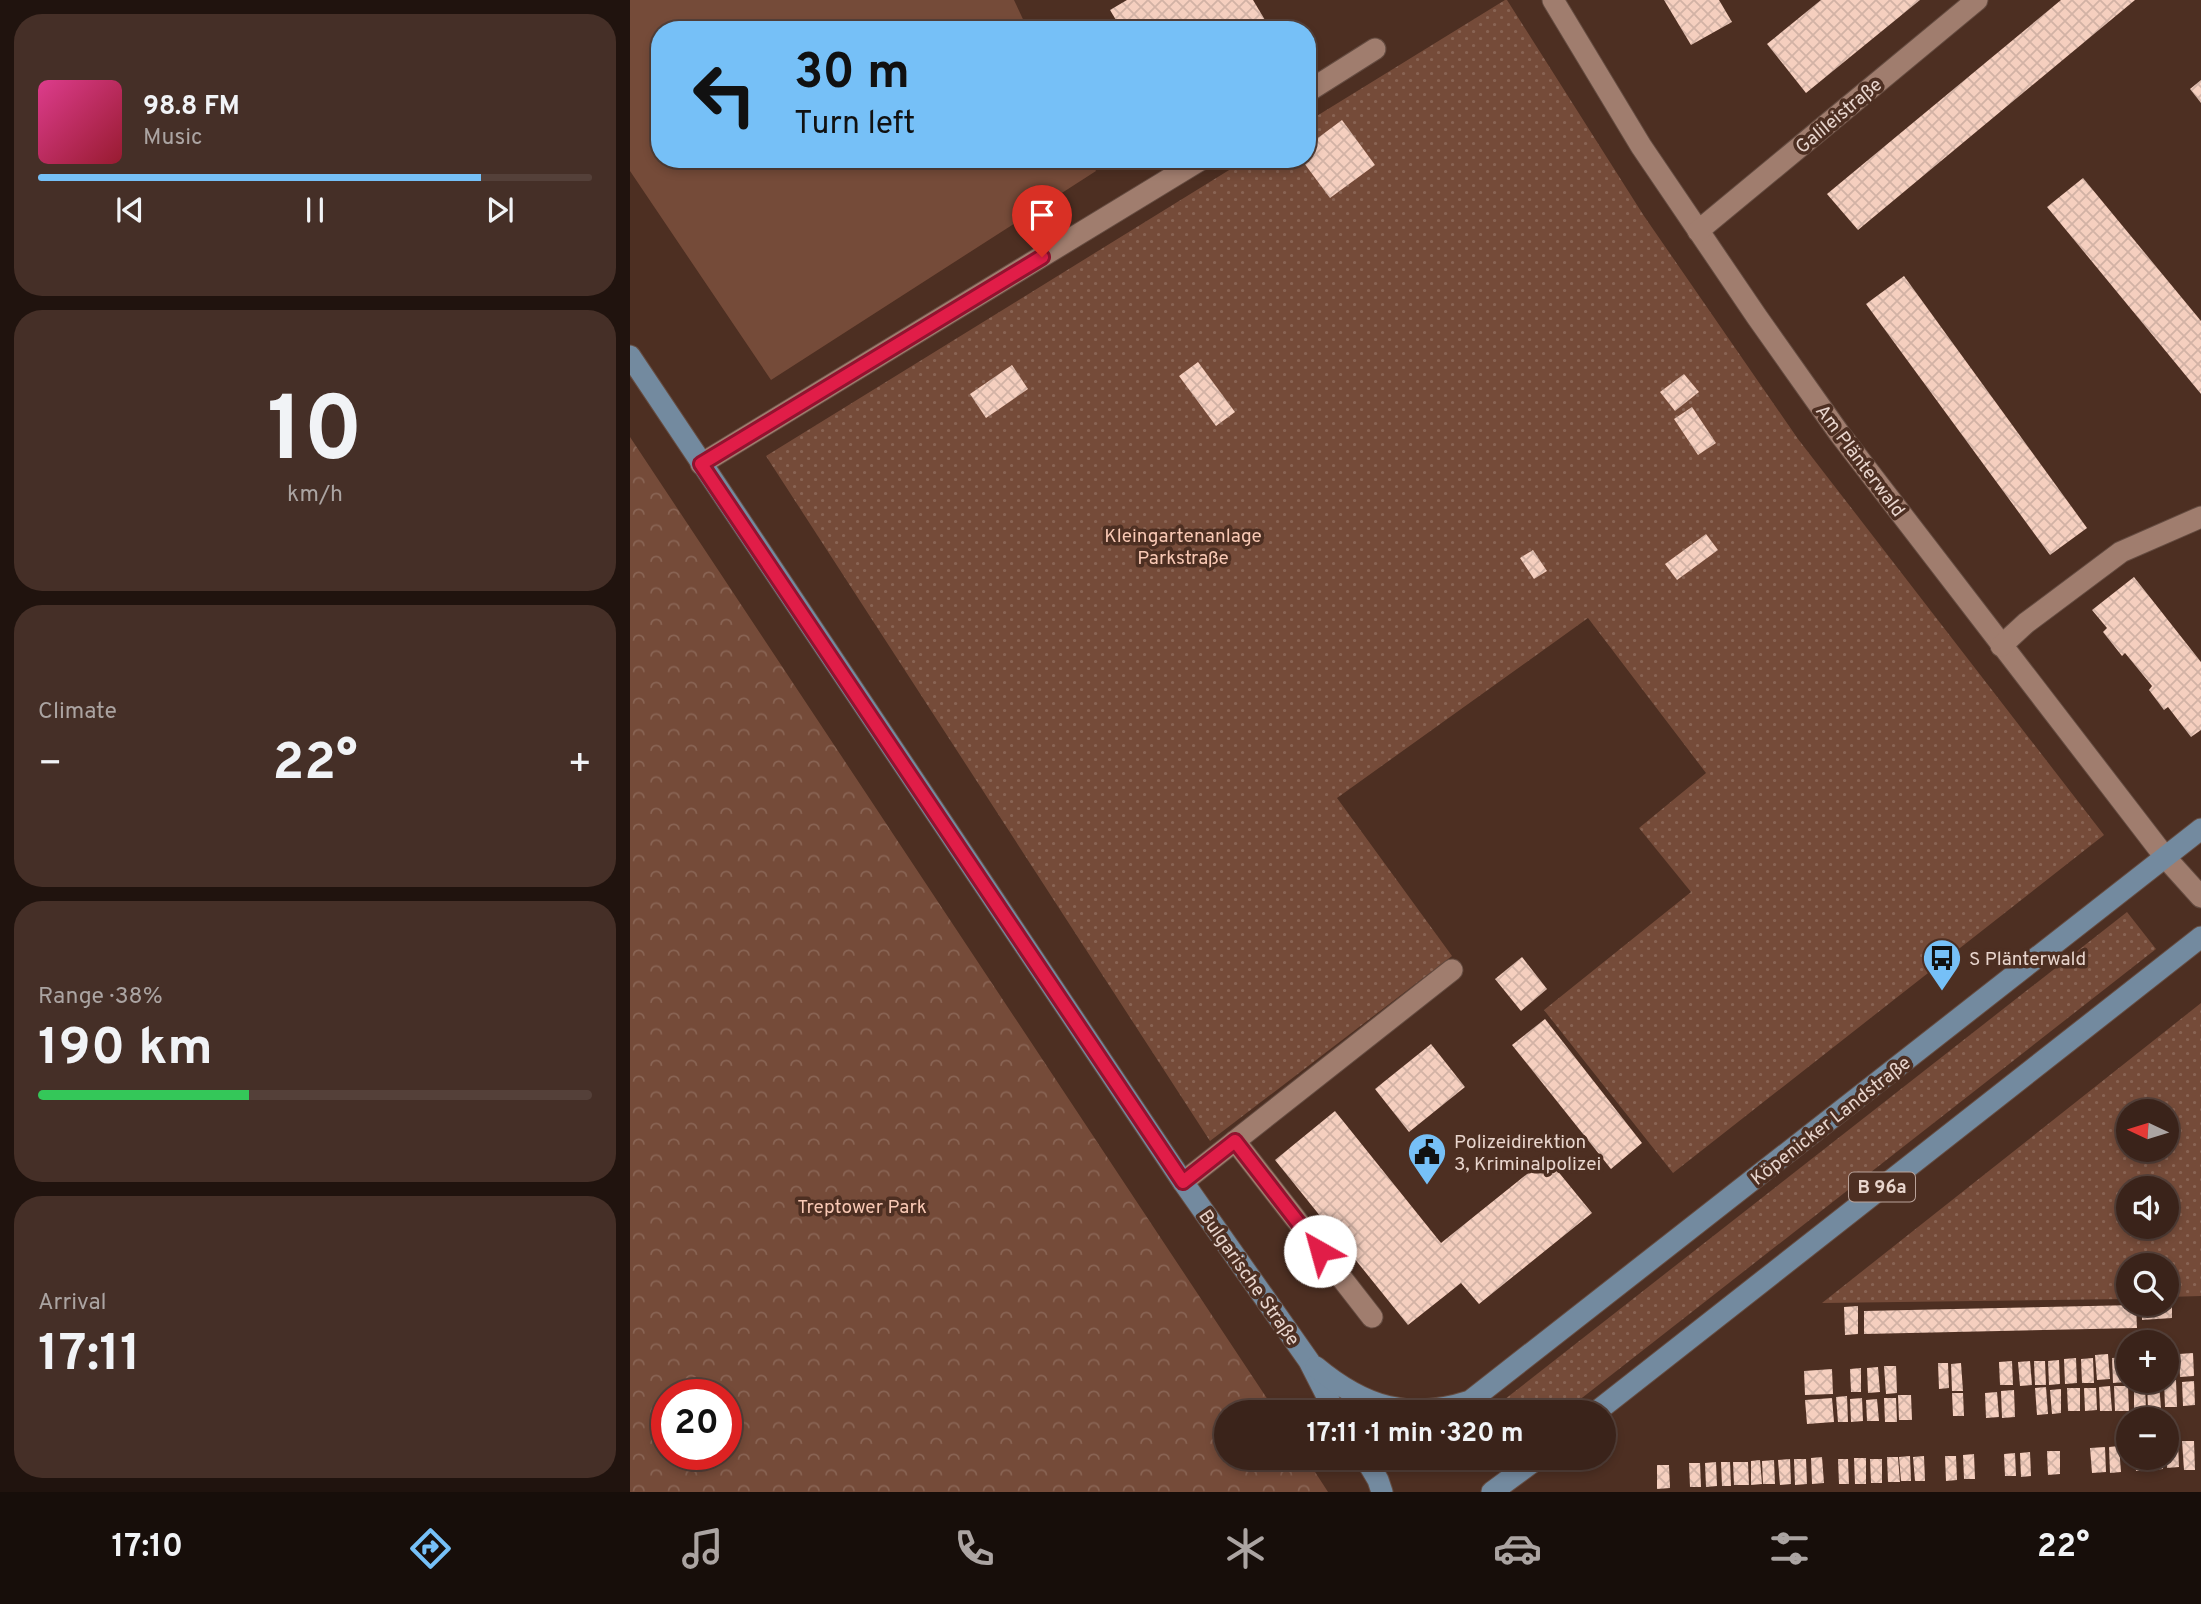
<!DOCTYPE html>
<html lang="en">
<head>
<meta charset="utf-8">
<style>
  :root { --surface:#3a231a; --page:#452f27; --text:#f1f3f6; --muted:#aba4a2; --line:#544039; --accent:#76c0f7 }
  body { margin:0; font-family:Overpass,sans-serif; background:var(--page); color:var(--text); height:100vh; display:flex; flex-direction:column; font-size:26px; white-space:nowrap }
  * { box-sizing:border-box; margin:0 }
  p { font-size:23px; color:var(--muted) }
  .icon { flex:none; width:38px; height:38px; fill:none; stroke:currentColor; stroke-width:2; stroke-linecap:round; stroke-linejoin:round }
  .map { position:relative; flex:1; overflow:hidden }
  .details { display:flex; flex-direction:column; gap:14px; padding:14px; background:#20130e; width:630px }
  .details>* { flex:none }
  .guide { position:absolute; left:21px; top:21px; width:665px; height:147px; border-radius:28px; box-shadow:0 4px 10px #0003,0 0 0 2px var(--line); background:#76c0f7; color:#111; overflow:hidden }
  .needle { width:46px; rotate:274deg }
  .fabs { position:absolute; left:1486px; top:1099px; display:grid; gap:14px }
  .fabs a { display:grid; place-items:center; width:63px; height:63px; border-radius:50%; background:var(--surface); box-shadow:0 4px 10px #0003,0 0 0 2px var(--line); font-size:35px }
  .speed { position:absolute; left:21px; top:1379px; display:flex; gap:14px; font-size:35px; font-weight:700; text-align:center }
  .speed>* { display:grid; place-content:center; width:91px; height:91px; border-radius:50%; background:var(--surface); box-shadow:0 4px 10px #0003,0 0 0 2px var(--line); line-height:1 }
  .speed .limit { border:10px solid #d22; background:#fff; color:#111 }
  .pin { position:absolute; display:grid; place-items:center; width:60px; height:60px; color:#fff; margin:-72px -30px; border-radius:50% 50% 50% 0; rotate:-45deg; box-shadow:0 0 7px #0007 }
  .pin .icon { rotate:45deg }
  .me { position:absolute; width:77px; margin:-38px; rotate:322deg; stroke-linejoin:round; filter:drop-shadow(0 0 5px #0008) }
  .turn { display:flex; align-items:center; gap:24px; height:147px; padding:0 28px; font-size:32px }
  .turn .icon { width:91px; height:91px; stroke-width:2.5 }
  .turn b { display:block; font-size:49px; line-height:60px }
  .big { font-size:52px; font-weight:700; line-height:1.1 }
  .details .widget { flex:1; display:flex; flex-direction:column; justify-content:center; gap:10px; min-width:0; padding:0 24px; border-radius:28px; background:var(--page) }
  .details .dial { align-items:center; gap:0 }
  .dial b { font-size:91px; line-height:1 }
  .song { display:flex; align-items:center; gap:21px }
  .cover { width:84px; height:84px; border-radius:10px; background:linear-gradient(135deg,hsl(330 70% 55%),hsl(350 70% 35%)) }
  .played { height:7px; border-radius:4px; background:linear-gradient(90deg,var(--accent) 80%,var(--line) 80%) }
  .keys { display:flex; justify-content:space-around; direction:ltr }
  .heat { display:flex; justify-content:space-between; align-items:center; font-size:38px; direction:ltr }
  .charge { height:10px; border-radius:5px; background:linear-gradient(90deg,#34c759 38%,var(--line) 0) }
  .trip { position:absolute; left:584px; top:1400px; width:402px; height:70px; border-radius:35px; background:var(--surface); box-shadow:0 4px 10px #0003,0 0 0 2px var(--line); font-weight:700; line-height:70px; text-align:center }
  .menu { display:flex; height:112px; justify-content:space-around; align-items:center; background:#170e0a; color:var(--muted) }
  .menu .icon { width:49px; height:49px }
  .menu .selected { color:var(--accent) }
  .menu b { font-size:32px; color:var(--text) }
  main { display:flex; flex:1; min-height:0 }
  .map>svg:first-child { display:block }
</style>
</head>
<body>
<main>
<section class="details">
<div class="widget">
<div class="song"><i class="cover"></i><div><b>98.8 FM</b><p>Music</p></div></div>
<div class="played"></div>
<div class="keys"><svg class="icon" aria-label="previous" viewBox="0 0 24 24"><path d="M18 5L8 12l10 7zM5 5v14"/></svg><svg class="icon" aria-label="pause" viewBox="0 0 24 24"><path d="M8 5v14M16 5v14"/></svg><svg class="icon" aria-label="next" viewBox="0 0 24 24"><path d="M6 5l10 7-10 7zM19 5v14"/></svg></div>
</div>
<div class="widget dial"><b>10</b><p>km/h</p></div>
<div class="widget"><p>Climate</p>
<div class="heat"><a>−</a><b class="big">22°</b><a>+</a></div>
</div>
<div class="widget"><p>Range · 38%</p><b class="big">190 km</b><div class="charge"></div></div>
<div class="widget"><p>Arrival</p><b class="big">17:11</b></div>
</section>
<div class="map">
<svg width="1571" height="1492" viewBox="0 0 1571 1492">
  <defs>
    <pattern id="grass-dots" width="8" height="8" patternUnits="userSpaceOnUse" patternTransform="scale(1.75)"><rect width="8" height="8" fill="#754b39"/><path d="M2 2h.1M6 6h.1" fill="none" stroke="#896454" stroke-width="1.8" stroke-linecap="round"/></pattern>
    <pattern id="park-crowns" width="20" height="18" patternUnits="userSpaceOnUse" patternTransform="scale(1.75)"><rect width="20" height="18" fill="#754b39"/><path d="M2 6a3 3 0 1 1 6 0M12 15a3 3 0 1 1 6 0" fill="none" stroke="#896454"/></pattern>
    <pattern id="building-cross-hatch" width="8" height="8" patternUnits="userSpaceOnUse" patternTransform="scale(1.75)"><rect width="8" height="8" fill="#f5cfbf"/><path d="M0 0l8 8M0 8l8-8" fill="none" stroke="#d2b2a5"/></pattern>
  </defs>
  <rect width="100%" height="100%" fill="#4d2f22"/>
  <g fill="url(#grass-dots)" fill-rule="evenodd">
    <polygon points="875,0 877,0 1014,216 1168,439 1474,835 1043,1173 914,1010 1061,892 1009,828 1076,773 958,618 707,798 822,956 580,1141 136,456 617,159 677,159 677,122"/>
    <polygon points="1497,912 1526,949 934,1412 874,1412 870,1403"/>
    <path d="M1571 1003V1296L1537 1297 1536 1265H1498V1299L1192 1303ZM1498 1111H1536V1150H1498ZM1498 1188H1536V1227H1498Z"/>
  </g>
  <path fill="url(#park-crowns)" fill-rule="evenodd" d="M0 437 646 1412H597V1458H676L698 1492H0ZM37 1395H96V1454H37Z"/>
  <polygon fill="#754b39" points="0,0 384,0 398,30 30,30 30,159 460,159 466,171 141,380 0,171"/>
  <g fill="url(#building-cross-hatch)">
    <polygon points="497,0 623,0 641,30 492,30 480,10"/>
    <polygon points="1034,0 1089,0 1102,22 1061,45"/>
    <polygon points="1191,0 1290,0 1176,93 1137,44"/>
    <polygon points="1431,0 1505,0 1228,230 1197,194"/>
    <polygon points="1571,80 1571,103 1560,89"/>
    <polygon points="712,120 745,165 700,198 671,159 677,159 677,146"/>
    <polygon points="1453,178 1571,321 1571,394 1417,207"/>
    <polygon points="1274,276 1457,528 1420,555 1236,304"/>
    <polygon points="568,362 605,412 586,426 549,376"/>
    <polygon points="382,365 398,389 356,418 340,394"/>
    <polygon points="1054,374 1069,392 1045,411 1030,392"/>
    <polygon points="1062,407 1086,443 1068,455 1044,419"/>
    <polygon points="1076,534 1088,550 1047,580 1035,564"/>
    <polygon points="903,550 917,571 904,579 890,558"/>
    <polygon points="1504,577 1571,662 1571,730 1561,737 1538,707 1534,710 1519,690 1522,686 1495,653 1492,656 1473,632 1477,628 1462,610"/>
    <polygon points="892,957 917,989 891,1011 865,979"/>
    <polygon points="915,1019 1012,1143 981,1169 882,1045"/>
    <polygon points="801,1044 835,1087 779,1132 745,1089"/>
    <polygon points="705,1111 811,1243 917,1158 962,1213 849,1304 831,1283 778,1325 645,1160"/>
    <polygon points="1542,1303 1542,1318 1512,1320 1512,1304"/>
    <polygon points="1506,1305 1507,1328 1234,1334 1234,1311"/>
    <polygon points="1228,1306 1228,1334 1215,1335 1214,1307"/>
    <polygon points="1545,1353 1545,1376 1536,1376 1536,1354"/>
    <polygon points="1563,1353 1564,1376 1550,1377 1549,1354"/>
    <polygon points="1478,1354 1480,1379 1467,1380 1465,1355"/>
    <polygon points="1495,1357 1496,1382 1483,1383 1482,1358"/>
    <polygon points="1446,1358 1447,1383 1435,1384 1434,1359"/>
    <polygon points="1463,1358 1464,1383 1452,1383 1451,1359"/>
    <polygon points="1429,1360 1430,1384 1419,1385 1418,1361"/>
    <polygon points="1382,1361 1383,1385 1370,1385 1369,1362"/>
    <polygon points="1400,1361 1402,1385 1390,1386 1388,1362"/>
    <polygon points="1404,1361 1415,1361 1416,1385 1405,1385"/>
    <polygon points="1308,1363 1318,1363 1319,1388 1309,1389"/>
    <polygon points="1331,1363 1333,1391 1322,1391 1321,1364"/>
    <polygon points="1254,1366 1266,1366 1267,1393 1256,1394"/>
    <polygon points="1248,1367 1250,1392 1238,1393 1237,1368"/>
    <polygon points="1231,1368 1231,1392 1221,1392 1220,1369"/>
    <polygon points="1202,1369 1203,1394 1175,1395 1174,1371"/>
    <polygon points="1546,1380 1547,1407 1535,1407 1534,1381"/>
    <polygon points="1564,1381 1565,1405 1553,1406 1552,1382"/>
    <polygon points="1517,1384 1529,1384 1531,1408 1518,1409"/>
    <polygon points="1504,1385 1515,1385 1516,1409 1504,1410"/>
    <polygon points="1480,1386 1482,1411 1470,1411 1469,1387"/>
    <polygon points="1484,1386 1498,1386 1499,1411 1485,1411"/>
    <polygon points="1416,1387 1418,1414 1407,1415 1405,1388"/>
    <polygon points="1437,1388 1450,1388 1450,1411 1438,1411"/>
    <polygon points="1454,1388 1466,1388 1467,1410 1455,1411"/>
    <polygon points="1431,1389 1431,1413 1422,1414 1420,1390"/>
    <polygon points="1384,1390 1385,1417 1372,1418 1371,1391"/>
    <polygon points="1367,1392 1369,1417 1356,1418 1355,1393"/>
    <polygon points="1322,1393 1333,1393 1334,1416 1323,1416"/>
    <polygon points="1268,1395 1281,1395 1282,1420 1269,1420"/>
    <polygon points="1217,1396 1218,1422 1208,1422 1206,1397"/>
    <polygon points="1202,1398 1204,1422 1177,1424 1175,1400"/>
    <polygon points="1232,1398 1233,1421 1221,1422 1220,1399"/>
    <polygon points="1254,1398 1266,1398 1267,1422 1255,1422"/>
    <polygon points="1247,1399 1249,1421 1237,1421 1236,1400"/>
    <polygon points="1552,1441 1564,1441 1565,1470 1554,1470"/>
    <polygon points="1536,1442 1548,1442 1549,1467 1537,1468"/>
    <polygon points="1489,1446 1491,1472 1480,1473 1479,1447"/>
    <polygon points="1475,1447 1476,1472 1462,1473 1460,1448"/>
    <polygon points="1417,1451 1430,1451 1430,1474 1418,1475"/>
    <polygon points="1400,1452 1401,1476 1391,1477 1390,1453"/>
    <polygon points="1385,1453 1386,1476 1375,1476 1374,1454"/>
    <polygon points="1344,1454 1345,1479 1334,1479 1333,1455"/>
    <polygon points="1280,1456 1281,1481 1271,1481 1269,1457"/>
    <polygon points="1294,1456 1295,1481 1285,1481 1283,1457"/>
    <polygon points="1315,1456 1326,1456 1327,1480 1316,1481"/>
    <polygon points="1192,1457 1194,1483 1182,1484 1181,1458"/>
    <polygon points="1257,1457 1268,1457 1270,1482 1258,1482"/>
    <polygon points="1224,1458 1236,1458 1236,1484 1225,1484"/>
    <polygon points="1505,1458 1519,1458 1520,1470 1506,1471"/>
    <polygon points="1521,1458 1532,1458 1533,1469 1522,1470"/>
    <polygon points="1160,1459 1161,1484 1150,1485 1148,1460"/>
    <polygon points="1164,1459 1176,1459 1177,1484 1165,1485"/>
    <polygon points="1208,1459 1218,1459 1219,1484 1209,1484"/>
    <polygon points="1240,1459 1252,1459 1252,1483 1241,1483"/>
    <polygon points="1130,1460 1132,1484 1121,1485 1121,1461"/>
    <polygon points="1144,1460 1145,1484 1133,1484 1132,1461"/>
    <polygon points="1086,1462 1087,1486 1076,1487 1075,1463"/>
    <polygon points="1091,1462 1100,1462 1101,1486 1092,1486"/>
    <polygon points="1103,1462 1118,1462 1119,1485 1104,1485"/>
    <polygon points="1059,1463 1070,1463 1071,1487 1060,1487"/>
    <polygon points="1027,1465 1039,1465 1040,1488 1027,1489"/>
  </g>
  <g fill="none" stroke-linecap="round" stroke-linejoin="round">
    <g stroke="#654c41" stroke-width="23">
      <g id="minor">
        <polyline points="923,0 1011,146 1127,317 1209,433 1535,857 1571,897"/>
        <polyline points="677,92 745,49"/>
        <polyline points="1068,231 1347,0"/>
        <polyline points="71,464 572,159"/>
        <polyline points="1371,646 1396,623 1491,552 1571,517"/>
        <polyline points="605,1141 742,1317"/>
        <polyline points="553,1182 822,970"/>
      </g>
    </g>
    <g stroke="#654c41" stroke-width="23">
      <g id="major">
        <polyline points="0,356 553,1182 679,1361 705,1412"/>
        <path d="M686 1367C734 1407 779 1421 840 1401L1571 829"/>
        <polyline points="966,1412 1571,937"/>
        <polyline points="735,1458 748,1480 752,1492"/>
        <polyline points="862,1492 908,1458"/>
      </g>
    </g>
    <use href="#minor" stroke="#a07d6e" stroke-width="21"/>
    <use href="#major" stroke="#738a9f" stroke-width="21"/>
  </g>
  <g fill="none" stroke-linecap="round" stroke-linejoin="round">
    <g stroke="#92132f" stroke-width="18">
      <polyline id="route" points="412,257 71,464 553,1182 605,1141 690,1251"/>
    </g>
    <use href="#route" stroke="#e11d48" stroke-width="12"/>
  </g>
  <defs>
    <g id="bus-pin" transform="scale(2.0125)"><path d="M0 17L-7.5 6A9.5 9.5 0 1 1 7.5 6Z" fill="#76c0f7" stroke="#4d2f22"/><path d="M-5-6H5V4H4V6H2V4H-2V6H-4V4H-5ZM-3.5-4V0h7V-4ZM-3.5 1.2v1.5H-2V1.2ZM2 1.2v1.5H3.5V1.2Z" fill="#111"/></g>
    <g id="civic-pin" transform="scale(2.0125)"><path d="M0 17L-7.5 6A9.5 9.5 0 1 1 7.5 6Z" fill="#76c0f7" stroke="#4d2f22"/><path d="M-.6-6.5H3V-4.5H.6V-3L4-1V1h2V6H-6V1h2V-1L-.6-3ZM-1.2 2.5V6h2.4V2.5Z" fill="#111"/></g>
  </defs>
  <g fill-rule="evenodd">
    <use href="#bus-pin" x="1312" y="958"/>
    <use href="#civic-pin" x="797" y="1152"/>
  </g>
  <g text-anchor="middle" stroke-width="7" stroke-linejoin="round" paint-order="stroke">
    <rect fill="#4d2f22" stroke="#baa39a" stroke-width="2" x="1219" y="1172.5" width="66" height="29" rx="5"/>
    <g font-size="18" font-weight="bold" fill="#e8d5cd">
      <text x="1252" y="1193">B 96a</text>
    </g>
    <g font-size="19" fill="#e8d5cd" stroke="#4d2f22">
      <text transform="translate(1208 115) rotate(-40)" y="7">Galileistraße</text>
      <text transform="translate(1231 460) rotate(53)" y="7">Am Plänterwald</text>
      <text transform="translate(1200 1120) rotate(-38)" y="7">Köpenicker Landstraße</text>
      <text transform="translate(620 1277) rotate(55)" y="7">Bulgarische Straße</text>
    </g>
    <g font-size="19" fill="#f9c9b5" stroke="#4d2f22">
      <text x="553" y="542">Kleingartenanlage<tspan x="553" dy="22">Parkstraße</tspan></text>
      <text x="232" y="1213">Treptower Park</text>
    </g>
    <g font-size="19" fill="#e8d5cd" stroke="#4d2f22" text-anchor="start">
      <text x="1339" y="965">S Plänterwald</text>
      <text x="824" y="1148">Polizeidirektion<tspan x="824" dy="22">3, Kriminalpolizei</tspan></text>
    </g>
  </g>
</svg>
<div class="fabs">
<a><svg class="needle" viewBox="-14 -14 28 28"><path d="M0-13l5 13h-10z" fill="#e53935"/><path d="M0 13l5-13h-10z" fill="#aba4a2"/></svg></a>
<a><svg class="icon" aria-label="sound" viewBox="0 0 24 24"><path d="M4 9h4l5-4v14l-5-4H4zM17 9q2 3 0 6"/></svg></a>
<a><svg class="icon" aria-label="search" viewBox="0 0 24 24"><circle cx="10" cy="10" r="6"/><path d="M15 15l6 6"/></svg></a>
<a>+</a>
<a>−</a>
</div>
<div class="speed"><div class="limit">20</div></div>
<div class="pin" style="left:412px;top:257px;background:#d93025"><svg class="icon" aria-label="arrive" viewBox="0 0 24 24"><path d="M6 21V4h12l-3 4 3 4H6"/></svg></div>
<svg class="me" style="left:690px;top:1251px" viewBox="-20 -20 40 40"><circle r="19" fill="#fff"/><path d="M0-13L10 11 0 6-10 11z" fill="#e11d48"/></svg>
<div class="trip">17:11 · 1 min · 320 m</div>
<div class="guide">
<div class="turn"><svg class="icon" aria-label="left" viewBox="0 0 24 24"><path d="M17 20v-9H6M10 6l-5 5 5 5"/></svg><div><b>30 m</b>Turn left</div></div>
</div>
</div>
</main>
<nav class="menu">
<b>17:10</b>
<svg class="icon selected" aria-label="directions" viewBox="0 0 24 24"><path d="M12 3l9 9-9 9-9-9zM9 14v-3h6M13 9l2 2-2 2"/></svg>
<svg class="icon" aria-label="music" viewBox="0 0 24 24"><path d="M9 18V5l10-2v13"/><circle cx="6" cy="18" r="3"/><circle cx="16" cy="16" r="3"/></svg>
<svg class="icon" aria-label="phone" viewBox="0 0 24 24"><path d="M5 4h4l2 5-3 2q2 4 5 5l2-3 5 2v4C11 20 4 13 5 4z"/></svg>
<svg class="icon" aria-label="climate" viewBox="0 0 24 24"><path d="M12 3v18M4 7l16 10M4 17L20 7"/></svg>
<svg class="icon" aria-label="car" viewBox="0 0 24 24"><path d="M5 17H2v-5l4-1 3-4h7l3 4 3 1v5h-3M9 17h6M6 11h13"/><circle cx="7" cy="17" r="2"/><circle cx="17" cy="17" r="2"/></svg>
<svg class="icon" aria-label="filters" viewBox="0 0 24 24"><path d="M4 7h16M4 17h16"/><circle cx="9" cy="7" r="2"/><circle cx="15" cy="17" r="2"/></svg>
<b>22°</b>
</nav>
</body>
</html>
